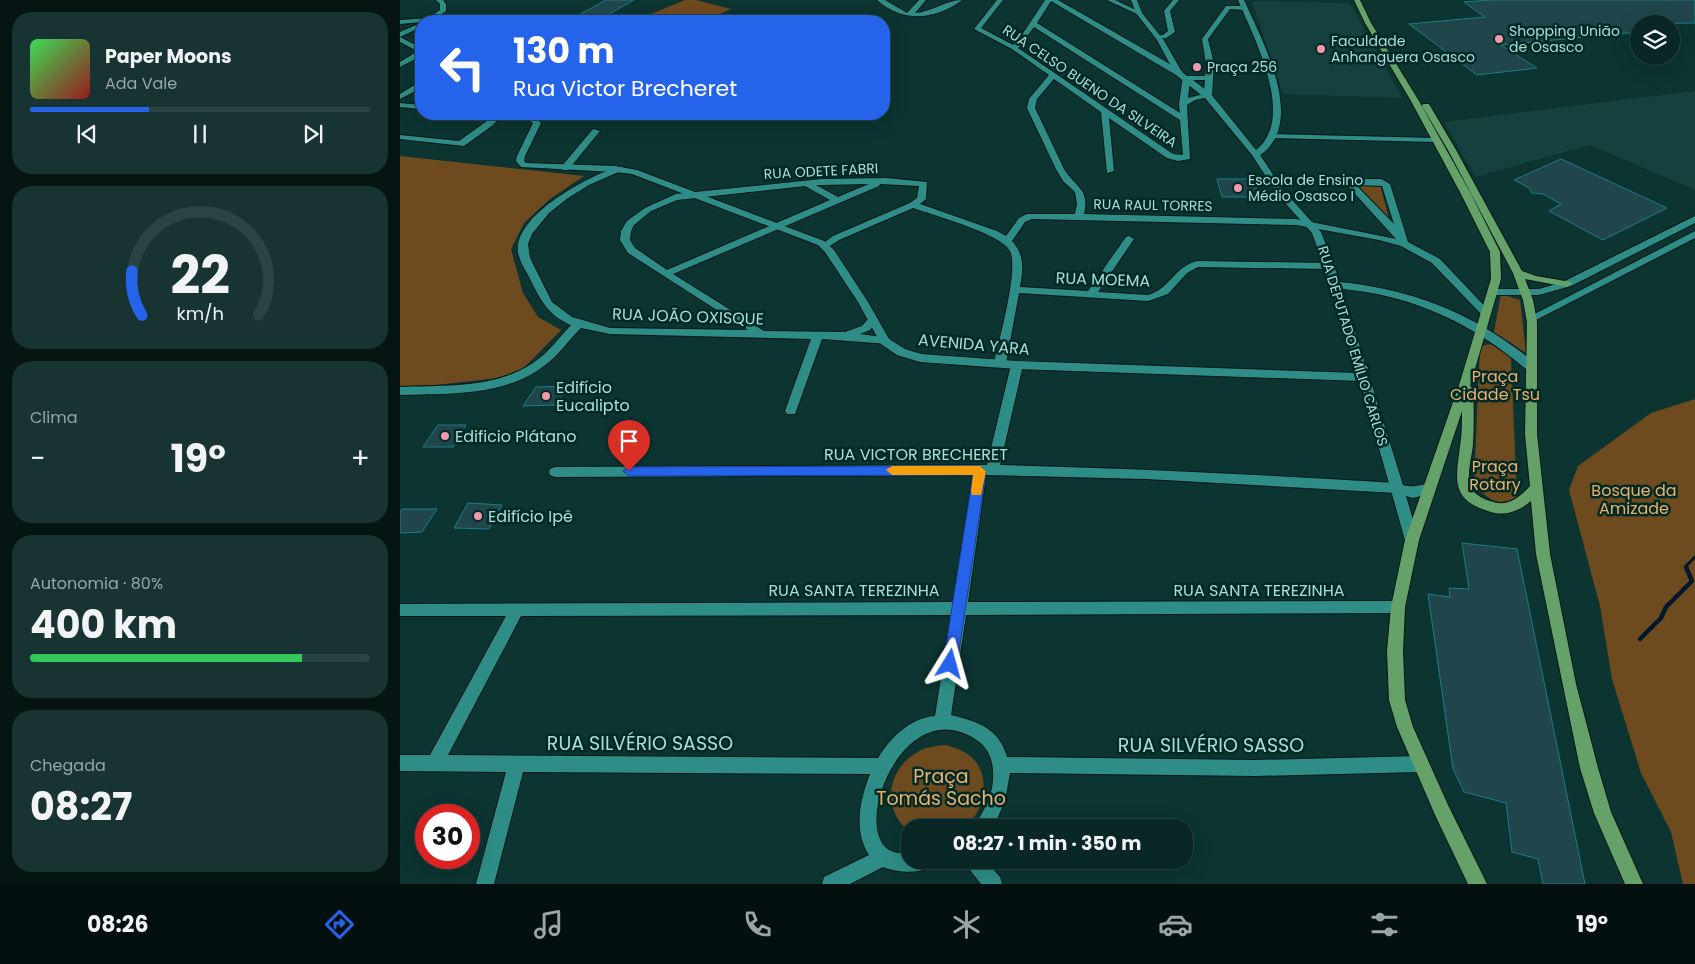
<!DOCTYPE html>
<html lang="pt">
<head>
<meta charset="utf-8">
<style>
  :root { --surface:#092725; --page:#173332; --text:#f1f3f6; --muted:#99a5a7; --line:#294442; --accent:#2563eb }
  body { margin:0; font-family:Poppins,sans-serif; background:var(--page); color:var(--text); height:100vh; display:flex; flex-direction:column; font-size:19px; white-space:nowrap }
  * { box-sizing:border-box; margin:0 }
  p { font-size:16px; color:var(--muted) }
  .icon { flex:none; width:28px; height:28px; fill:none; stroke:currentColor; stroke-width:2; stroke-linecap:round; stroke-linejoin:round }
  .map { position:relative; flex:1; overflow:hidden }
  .panel { display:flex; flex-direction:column; gap:12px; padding:12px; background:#051514; width:400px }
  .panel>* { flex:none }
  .hud { position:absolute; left:15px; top:15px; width:475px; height:105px; border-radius:20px; box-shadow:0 5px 20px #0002,0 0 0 1px var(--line); background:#2563eb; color:#fff; overflow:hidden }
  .buttons { position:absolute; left:1230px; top:15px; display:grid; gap:10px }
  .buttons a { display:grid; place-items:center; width:50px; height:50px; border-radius:50%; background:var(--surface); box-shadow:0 5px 20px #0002,0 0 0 1px var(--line); font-size:25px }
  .speed { position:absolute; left:15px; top:804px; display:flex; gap:10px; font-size:25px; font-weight:700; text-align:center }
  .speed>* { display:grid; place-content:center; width:65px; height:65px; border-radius:50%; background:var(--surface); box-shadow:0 5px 20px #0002,0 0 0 1px var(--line); line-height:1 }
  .speed .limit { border:8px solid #d22; background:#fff; color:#111 }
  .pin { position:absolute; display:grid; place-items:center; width:42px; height:42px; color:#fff; margin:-51px -21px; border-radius:50% 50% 50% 0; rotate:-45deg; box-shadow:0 0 5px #0007 }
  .pin .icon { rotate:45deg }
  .me { position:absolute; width:55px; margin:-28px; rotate:8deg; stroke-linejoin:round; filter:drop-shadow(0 0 4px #0008) }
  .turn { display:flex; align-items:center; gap:18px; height:105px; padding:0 15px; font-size:22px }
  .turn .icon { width:65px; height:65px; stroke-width:2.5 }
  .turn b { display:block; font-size:35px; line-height:42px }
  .big { font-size:38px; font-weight:700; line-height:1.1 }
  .panel .card { flex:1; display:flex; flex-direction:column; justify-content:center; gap:8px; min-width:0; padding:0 18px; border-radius:20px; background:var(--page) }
  .panel .dial { align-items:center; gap:0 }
  .dial svg { height:130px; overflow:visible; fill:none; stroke:var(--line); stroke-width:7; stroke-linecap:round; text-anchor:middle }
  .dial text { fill:var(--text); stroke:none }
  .song { display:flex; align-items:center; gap:15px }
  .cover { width:60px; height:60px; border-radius:8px; background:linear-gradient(135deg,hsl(130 70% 55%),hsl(0 70% 35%)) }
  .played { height:5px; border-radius:2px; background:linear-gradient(90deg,var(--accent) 35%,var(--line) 35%) }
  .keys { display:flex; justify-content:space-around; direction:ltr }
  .heat { display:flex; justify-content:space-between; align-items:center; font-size:28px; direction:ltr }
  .charge { height:8px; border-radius:4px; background:linear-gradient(90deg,#34c759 80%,var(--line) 0) }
  .trip { position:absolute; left:501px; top:819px; width:292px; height:50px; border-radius:20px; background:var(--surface); box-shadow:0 5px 20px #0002,0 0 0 1px var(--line); font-weight:700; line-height:50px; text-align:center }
  .tab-bar { display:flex; height:80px; justify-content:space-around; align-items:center; background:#04100f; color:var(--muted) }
  .tab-bar .icon { width:35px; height:35px }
  .tab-bar .on { color:var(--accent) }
  .tab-bar b { font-size:22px; color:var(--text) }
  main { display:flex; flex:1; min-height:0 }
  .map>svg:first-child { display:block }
</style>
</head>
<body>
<main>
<section class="panel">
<div class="card">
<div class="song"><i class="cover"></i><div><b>Paper Moons</b><p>Ada Vale</p></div></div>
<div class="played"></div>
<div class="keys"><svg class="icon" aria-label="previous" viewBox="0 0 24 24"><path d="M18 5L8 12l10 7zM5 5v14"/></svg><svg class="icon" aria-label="pause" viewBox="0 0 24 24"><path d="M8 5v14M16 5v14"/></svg><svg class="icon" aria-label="next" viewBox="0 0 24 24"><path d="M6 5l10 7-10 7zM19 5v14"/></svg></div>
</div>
<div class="card dial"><svg viewBox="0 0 100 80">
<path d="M14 69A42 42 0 1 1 86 69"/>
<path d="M14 69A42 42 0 0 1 8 42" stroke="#2563eb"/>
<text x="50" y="56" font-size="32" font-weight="700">22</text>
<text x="50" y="72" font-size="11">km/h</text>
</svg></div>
<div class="card"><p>Clima</p>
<div class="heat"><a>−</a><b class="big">19°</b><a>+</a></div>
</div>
<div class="card"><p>Autonomia · 80%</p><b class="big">400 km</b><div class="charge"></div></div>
<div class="card"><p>Chegada</p><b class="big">08:27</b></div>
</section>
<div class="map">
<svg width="1295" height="884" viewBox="0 0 1295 884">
  <rect width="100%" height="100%" fill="#0c3431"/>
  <g fill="#14413d">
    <polygon points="852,1 950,3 1002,98 883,94"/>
    <polygon points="1295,91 1295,190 1190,145 1075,177 1044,122"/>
  </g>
  <g fill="#6e4a1f">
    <polygon points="285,0 296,0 331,9 303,21 234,21"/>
    <polygon points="0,156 184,176 150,199 124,223 111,249 123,293 138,317 161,330 116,376 0,389"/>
    <polygon points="954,184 980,184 990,223"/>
    <polygon points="1101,294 1120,300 1126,353 1094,332"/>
    <path d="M1090 344 1102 350 1111 359 1117 497C1099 508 1087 499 1074 484L1080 346Z"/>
    <polygon points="1295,399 1295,884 1283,884 1271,832 1241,773 1212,679 1200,606 1169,490 1178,466 1251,413"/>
    <path d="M546 745C555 748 563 750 570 756 592 774 586 812 564 827L510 828V832C482 811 486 771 516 753 525 747 535 746 546 745Z"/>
  </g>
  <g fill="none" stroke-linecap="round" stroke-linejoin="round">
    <polyline stroke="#02182c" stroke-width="3" points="1287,568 1286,566 1295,557"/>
    <polyline stroke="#02182c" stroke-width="4.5" points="1240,639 1261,618 1266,607 1292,581 1286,567"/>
  </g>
  <g fill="#20464b" stroke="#187d8a">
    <polygon points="206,0 234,0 197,21 168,21"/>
    <polygon points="1092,0 1295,0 1295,23 1239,24 1239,32 1101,45 1137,68 1077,75 1009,24 1085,17 1064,2"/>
    <polygon points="1161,159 1267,208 1203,240 1149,211 1161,204 1143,194 1132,193 1129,188 1114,180"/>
    <polygon points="817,179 853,179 859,197 822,197"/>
    <polygon points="167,386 157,405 123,406 136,387"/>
    <polygon points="38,425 66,425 53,447 23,447"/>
    <polygon points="68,503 102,505 89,529 54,528"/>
    <polygon points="2,509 37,509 22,532 0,533 0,512"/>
    <polygon points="1062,543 1117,549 1185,884 1143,884 1138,859 1112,852 1106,803 1064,792 1053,769 1028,594 1050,597 1049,588 1069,589"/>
  </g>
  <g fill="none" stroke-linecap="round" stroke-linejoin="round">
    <g stroke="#081817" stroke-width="2">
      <g id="street">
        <path d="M477 0H485L507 13 519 0H526L515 13C532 12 546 0 562 0 535 20 503 23 477 0Z"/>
        <path d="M597 0H603L581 28 613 45 626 29 645 0H658L782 71V75H776L651 1 637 23 780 113 779 104 783 76 790 78 788 98 804 94 806 64 802 39 826 6H845L848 8 845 10 830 9 808 39 814 64 812 96 795 100 787 105 790 159 778 161 767 158 709 118 714 171 707 173 701 112 654 79 637 99 635 108 664 169C676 188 690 189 684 214L896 219 996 239 947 185 949 180 952 179H981L990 184 1008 242 1040 259 1091 313 1086 316 1082 315 1032 263 1001 246 979 240 896 225 632 219 625 222 612 241C625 255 623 270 620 287L688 291 726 237 729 236 734 239 698 292 748 295C770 289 774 267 797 261L929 263 934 266 929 269 798 267 787 273 768 294 748 301 619 293 606 363 600 367 594 363C599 340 619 269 610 251 602 234 533 215 513 208L439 240 425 249 420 246 433 236 510 203 517 198 519 186 480 184 479 186 273 274 364 331 445 332 462 326 469 318H477L478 320 470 330 460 334 489 338 491 341 489 344 422 339 395 414H387L385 411 411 339 210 334 181 328C168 341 158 356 144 366 103 397 48 393 0 395V387C45 385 94 389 133 363 148 353 159 338 171 325 149 316 141 301 131 281 126 270 116 258 118 245 123 213 178 183 204 172 211 170 219 164 225 169L189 185 168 198 149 213 132 234 128 244 130 258 152 302 172 317 210 328 348 330 228 253 220 240 221 231 227 221 245 208 276 194 422 179 486 178 527 182 526 199 520 204 597 231 606 236 619 218 627 214H675L677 204 675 192 663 181 656 169 627 108 629 99 649 75 612 49 574 29ZM634 27 780 120 783 155 773 154 618 48ZM469 184 438 197 416 185H422ZM956 185 982 186 994 224ZM405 186 430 200 267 270 235 248 230 240 231 231 234 225 251 211 277 200Z"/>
        <polygon points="707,0 715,0 742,13 737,14"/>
        <polygon points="773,0 779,0 770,11 775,32 766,38 756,38 756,36 763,35 768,31 764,11"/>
        <polygon points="30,18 32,19 32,21 0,24 0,20"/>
        <polygon points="18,51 21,51 21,56 0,67 0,62"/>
        <polygon points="18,83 21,83 21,88 0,99 0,94"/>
        <polygon points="94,114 102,114 93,125 64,146 0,139 0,135 59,141 87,121"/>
        <polygon points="193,129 200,131 168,170 162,170 162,166"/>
        <polygon points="869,134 1035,138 1039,140 1035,142 872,138 868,136"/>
        <path d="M617 361 623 365 600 465C732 468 864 475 996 483L1001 484 1003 488 1001 492 996 493 746 479 586 475 568 602 998 601 1003 603 1005 607 1003 611 998 613 566 615 551 715C577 721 600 729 607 757L855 760 1020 756 1026 758 1028 764 1026 770 1020 772 855 776 610 773 605 801 593 828H574C578 819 583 812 587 804 596 784 597 754 578 741 504 689 449 831 491 851 497 854 504 853 510 853V860H539L536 866C520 873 500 874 483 867L450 884H422L424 877 469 855C453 830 460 800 470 774L123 772 94 884H76L106 772 0 771V755H30L106 616H0V604L553 602 573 475 155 477 150 475 149 472 150 469 155 467 587 465 611 365ZM551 615 535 716C510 718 491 737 478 758L48 755 121 616Z"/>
        <polygon points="564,860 585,860 600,877 602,884 581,884 567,866"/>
      </g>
    </g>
    <g stroke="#081817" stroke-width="2">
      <g id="secondary">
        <polygon points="36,0 43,0 46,4 46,11 32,21 25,21 40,10 40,4"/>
        <path d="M731 0H737L742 13 763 39 782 72 787 76H812V80H793L811 94 856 150C897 118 853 36 838 0H844C861 38 908 123 860 155L884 191 921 232 940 282C999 288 1055 306 1104 340 1115 348 1129 356 1137 367L1135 370H1127C1073 324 1013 295 942 289L1003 485C1016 489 1023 482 1033 485L1035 489 1033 493 1013 498 1006 496 1019 540 1017 544 1012 546 1007 544 1005 540 960 381 617 369 520 362 497 355 481 344 458 302 425 252 418 245 232 174 215 172 121 167 116 161 117 156 133 123 126 118C111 118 81 123 68 114H132L141 123 125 156 124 161 126 163 215 166 237 170 424 241 434 250 468 302 489 339 505 349 521 354 617 361 958 373 931 287 929 285 930 283 912 233 878 195 852 155 805 98 776 75 757 40 736 13Z"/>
        <polygon points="21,23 21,27 0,37 21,48 21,53 0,42 0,32"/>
        <polygon points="0,103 21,105 21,109 0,107"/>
        <polygon points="1295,216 1295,223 1171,286 1139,295 1092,295 1087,292 1092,289 1139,289 1163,282"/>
        <polygon points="1295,231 1295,238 1136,320 1128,320 1127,318"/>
      </g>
    </g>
    <g stroke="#081817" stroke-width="2">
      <path id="primary" d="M954 0H960L971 23 1019 101 1071 194 1100 252 1101 279 1070 386 1073 389C1074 407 1074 426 1073 444 1072 458 1066 473 1071 487 1074 495 1085 500 1093 502 1108 507 1120 497 1130 486L1125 434 1127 322 1123 300 1113 273 1048 150 1022 106 1023 104H1029L1056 150 1122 271 1136 276 1171 282 1172 284 1167 287 1125 279 1133 300 1137 322V434L1150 554 1176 684 1198 768 1211 812 1243 884H1225L1194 813 1180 768 1136 554 1131 501C1118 512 1104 517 1088 511 1050 499 1056 479 1060 446 1062 435 1062 423 1062 411L1019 540 1005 607 1003 651 1005 700 1013 727 1048 805 1087 884H1068L1036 817 997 727 989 700 987 651 991 607 1005 540 1060 382 1091 279 1090 252 1061 194 1011 101 965 23Z"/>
    </g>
    <use href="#street" fill="#2e8d86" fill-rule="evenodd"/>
    <use href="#secondary" fill="#2e8d86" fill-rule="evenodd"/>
    <use href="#primary" fill="#65a26a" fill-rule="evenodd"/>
  </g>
  <polygon fill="#2563eb" stroke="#184099" points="580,466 586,471 557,664 555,669 550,671 545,669 543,664 573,475 229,476 223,471 229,467"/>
  <polygon fill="#f59e0b" points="492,466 580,466 586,471 581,495 572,495 571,491 573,475 492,475 486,470"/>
  <g fill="#f39aaa" stroke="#012a27" stroke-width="2">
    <circle cx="1099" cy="39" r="5"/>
    <circle cx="921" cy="49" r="5"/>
    <circle cx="797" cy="67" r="5"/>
    <circle cx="838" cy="188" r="5"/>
    <circle cx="146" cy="396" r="5"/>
    <circle cx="45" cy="436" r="5"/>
    <circle cx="78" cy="516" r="5"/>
  </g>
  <g text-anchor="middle" stroke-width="5" stroke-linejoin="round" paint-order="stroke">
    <g font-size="14" fill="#aaded9" stroke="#012a27" text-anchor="start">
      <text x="1109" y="36">Shopping União<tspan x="1109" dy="16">de Osasco</tspan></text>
      <text x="931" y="46">Faculdade<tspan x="931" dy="16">Anhanguera Osasco</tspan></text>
      <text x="807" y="72">Praça 256</text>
      <text x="848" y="185">Escola de Ensino<tspan x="848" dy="16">Médio Osasco I</tspan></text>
    </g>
    <g font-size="14" fill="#aaded9" stroke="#012a27">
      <text transform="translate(690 86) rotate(34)" y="5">RUA CELSO BUENO DA SILVEIRA</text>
      <text transform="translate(421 171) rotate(-3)" y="5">RUA ODETE FABRI</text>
      <text transform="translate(753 205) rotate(1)" y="5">RUA RAUL TORRES</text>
      <text transform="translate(953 346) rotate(73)" y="5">RUA DEPUTADO EMÍLIO CARLOS</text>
    </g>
    <g font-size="16" fill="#aaded9" stroke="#012a27">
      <text transform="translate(703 279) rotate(2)" y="6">RUA MOEMA</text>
      <text transform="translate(288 316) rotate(2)" y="6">RUA JOÃO OXISQUE</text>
      <text transform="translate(574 344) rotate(5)" y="6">AVENIDA YARA</text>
      <text x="516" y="460">RUA VICTOR BRECHERET</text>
      <text x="454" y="596">RUA SANTA TEREZINHA</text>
      <text x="859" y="596">RUA SANTA TEREZINHA</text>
    </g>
    <g font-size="16" fill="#eeb069" stroke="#012a27">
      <text x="1095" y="382">Praça<tspan x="1095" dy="18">Cidade Tsu</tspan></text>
      <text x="1095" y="472">Praça<tspan x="1095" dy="18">Rotary</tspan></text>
      <text x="1234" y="496">Bosque da<tspan x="1234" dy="18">Amizade</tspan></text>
    </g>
    <g font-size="16" fill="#aaded9" stroke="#012a27" text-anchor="start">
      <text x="156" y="393">Edifício<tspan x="156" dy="18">Eucalipto</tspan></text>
      <text x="55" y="442">Edificio Plátano</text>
      <text x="88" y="522">Edifício Ipê</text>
    </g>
    <g font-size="19" fill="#aaded9" stroke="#012a27">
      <text x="240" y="750">RUA SILVÉRIO SASSO</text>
      <text x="811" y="752">RUA SILVÉRIO SASSO</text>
    </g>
    <g font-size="19" fill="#eeb069" stroke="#012a27">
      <text x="541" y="783">Praça<tspan x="541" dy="22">Tomás Sacho</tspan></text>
    </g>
  </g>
</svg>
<div class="buttons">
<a><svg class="icon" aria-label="layers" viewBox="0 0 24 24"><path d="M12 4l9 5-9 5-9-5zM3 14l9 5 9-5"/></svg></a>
</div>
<div class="speed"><div class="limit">30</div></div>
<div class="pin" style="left:229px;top:471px;background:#d93025"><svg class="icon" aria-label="arrive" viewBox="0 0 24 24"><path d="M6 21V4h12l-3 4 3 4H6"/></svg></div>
<svg class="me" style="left:550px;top:664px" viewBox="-20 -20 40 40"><path d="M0-17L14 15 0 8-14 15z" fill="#2563eb" stroke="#fff" stroke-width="4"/></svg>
<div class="trip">08:27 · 1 min · 350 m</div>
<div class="hud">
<div class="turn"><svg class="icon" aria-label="left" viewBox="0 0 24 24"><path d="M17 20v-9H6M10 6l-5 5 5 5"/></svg><div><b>130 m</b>Rua Victor Brecheret</div></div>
</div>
</div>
</main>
<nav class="tab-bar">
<b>08:26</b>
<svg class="icon on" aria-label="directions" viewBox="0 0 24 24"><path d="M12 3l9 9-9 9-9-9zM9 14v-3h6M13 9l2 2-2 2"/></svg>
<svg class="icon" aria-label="music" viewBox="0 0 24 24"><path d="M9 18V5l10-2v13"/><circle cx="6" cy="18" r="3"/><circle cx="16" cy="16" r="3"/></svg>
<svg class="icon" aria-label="phone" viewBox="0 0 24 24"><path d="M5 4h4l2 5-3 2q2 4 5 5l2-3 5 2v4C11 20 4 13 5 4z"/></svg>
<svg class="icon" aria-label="climate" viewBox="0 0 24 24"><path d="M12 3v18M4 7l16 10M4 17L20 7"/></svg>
<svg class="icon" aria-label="car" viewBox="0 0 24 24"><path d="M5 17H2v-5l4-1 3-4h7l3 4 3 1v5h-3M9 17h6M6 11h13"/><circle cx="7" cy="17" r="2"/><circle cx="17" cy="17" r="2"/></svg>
<svg class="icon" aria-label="filters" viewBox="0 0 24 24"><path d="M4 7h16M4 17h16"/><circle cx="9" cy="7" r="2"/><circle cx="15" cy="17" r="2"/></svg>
<b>19°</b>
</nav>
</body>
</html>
